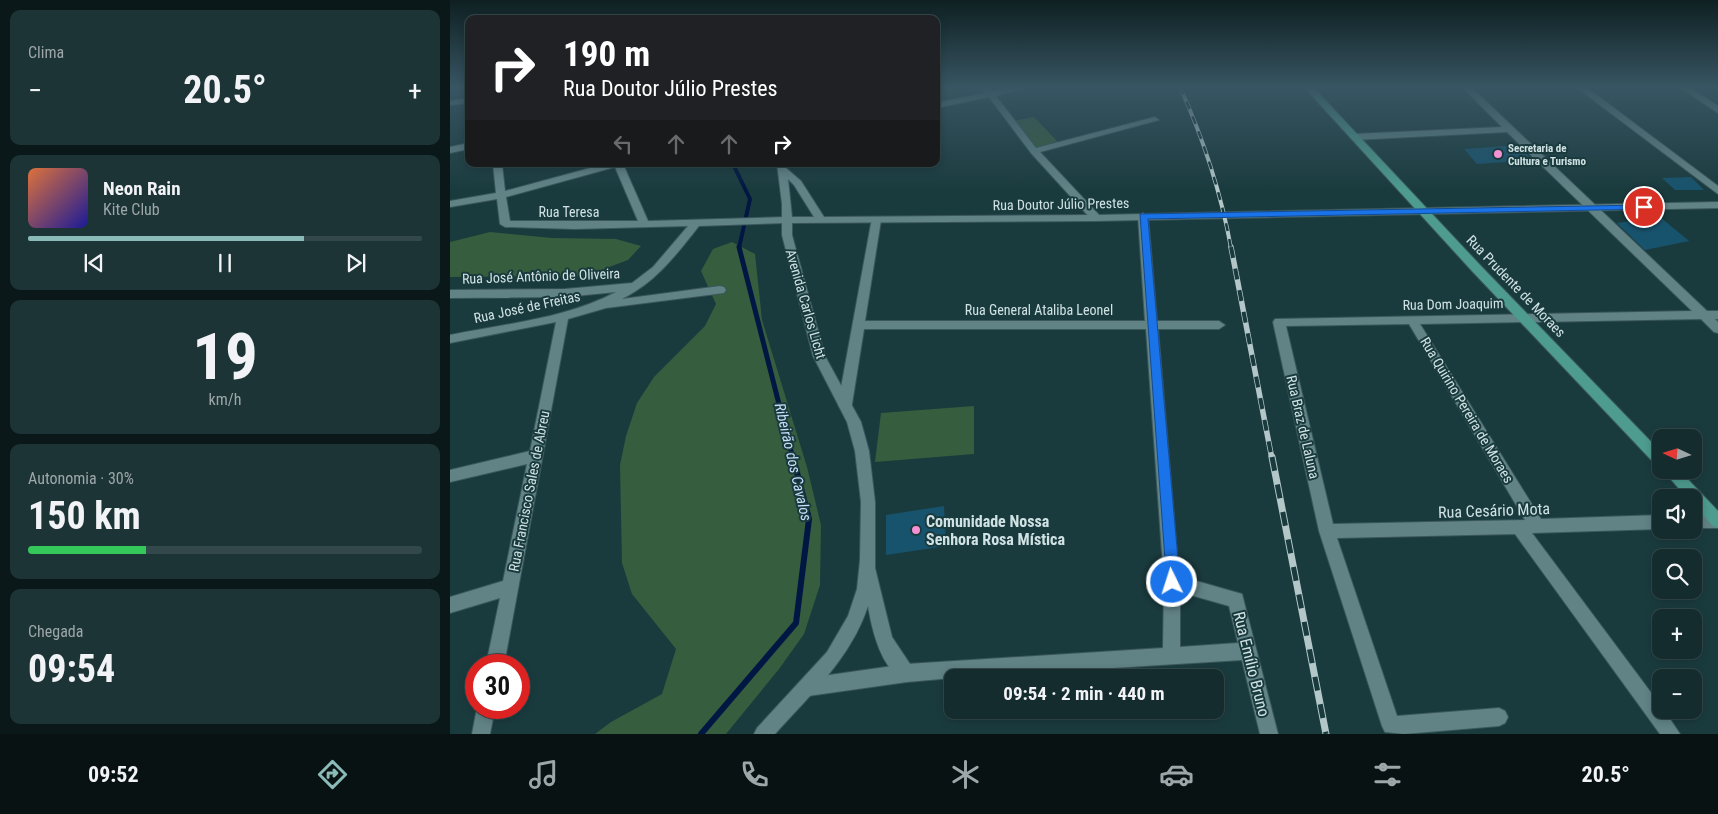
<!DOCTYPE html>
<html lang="pt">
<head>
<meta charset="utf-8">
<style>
  :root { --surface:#142c2e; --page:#1d3436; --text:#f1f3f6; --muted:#9da7aa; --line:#33484a; --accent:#8bbbb9 }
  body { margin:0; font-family:"Roboto Condensed",sans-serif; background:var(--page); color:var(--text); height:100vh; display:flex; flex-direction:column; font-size:19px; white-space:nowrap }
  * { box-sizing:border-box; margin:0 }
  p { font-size:16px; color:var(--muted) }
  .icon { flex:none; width:28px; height:28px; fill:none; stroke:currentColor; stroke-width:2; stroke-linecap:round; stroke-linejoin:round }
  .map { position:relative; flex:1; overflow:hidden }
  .drawer { display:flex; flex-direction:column; gap:10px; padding:10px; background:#0b1819; width:450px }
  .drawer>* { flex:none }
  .guide { position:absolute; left:15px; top:15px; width:475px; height:152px; border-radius:10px; box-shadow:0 2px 8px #0003,0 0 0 1px var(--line); background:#202124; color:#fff; overflow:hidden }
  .needle { width:32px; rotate:274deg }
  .buttons { position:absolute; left:1202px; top:429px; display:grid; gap:10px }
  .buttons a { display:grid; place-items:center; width:50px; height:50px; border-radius:10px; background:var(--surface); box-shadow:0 2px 8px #0003,0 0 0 1px var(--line); font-size:25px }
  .speed { position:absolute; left:15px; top:654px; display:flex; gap:10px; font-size:25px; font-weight:700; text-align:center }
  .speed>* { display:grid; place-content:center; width:65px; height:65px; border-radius:50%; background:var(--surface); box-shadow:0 2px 8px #0003,0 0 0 1px var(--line); line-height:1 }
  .speed .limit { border:8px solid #d22; background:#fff; color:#111 }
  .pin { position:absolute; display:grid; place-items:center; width:42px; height:42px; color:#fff; margin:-21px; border:2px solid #fff; border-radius:50%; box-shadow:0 1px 5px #0007 }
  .me { position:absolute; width:55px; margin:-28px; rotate:356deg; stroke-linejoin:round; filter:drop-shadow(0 0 4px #0008) }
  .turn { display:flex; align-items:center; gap:18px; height:105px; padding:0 15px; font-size:22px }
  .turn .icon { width:65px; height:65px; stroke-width:2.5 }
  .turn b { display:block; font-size:35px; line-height:42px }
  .lanes { display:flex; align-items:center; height:48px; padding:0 15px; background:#0003; justify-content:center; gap:25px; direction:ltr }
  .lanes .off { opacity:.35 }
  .big { font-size:38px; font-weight:700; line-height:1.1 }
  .drawer .tile { flex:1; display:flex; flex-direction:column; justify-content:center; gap:8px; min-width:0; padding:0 18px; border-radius:10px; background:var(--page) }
  .drawer .dial { align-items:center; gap:0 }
  .dial b { font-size:65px; line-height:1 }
  .song { display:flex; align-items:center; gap:15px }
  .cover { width:60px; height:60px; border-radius:8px; background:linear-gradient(135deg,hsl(20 70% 55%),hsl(240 70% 35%)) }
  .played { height:5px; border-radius:2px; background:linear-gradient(90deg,var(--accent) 70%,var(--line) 70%) }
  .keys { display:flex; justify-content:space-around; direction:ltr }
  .heat { display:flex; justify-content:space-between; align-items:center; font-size:28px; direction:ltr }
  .charge { height:8px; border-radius:4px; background:linear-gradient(90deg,#34c759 30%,var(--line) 0) }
  .trip { position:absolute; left:494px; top:669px; width:280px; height:50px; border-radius:10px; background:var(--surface); box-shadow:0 2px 8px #0003,0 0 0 1px var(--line); font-weight:700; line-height:50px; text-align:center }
  .dock { display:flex; height:80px; justify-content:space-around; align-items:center; background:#081212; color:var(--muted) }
  .dock .icon { width:35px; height:35px }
  .dock .active { color:var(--accent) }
  .dock b { font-size:22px; color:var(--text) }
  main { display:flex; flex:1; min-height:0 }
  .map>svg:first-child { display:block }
</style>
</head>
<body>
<main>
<section class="drawer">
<div class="tile"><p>Clima</p>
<div class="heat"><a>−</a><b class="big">20.5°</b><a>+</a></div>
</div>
<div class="tile">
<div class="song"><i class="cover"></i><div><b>Neon Rain</b><p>Kite Club</p></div></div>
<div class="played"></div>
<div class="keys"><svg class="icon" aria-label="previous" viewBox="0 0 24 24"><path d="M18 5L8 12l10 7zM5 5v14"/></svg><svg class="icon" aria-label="pause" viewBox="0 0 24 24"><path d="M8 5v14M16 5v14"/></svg><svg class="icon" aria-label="next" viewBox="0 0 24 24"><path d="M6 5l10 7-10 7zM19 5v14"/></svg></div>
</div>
<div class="tile dial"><b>19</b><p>km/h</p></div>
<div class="tile"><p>Autonomia · 30%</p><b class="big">150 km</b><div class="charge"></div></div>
<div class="tile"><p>Chegada</p><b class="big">09:54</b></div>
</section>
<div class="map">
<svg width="1268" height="734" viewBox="0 0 1268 734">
  <rect width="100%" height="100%" fill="#1a3b3e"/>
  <g fill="#365d3d">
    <polygon points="584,117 608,142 584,148 563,121"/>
    <polygon points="40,232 102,238 166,239 191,246 178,260 135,276 0,277 0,242"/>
    <polygon points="282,242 305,254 312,320 357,467 371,525 370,585 354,634 329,669 276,734 145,734 161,722 212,694 226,649 182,594 172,563 170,465 176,436 187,403 204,377 255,326 266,304 251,271 263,249"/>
    <polygon points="524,406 524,454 425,462 431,413"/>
  </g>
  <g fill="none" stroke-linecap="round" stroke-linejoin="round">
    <polyline stroke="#001743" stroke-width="4" points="283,164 300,199 289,248"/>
    <polyline stroke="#001743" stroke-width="5" points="289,247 343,459"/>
    <polyline stroke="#001743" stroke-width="6" points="251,734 346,623 359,519 343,457"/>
  </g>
  <g fill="#18536d">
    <polygon points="1068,145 1082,160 1027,164 1014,149"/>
    <polygon points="1241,177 1254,190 1225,190 1212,178"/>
    <polygon points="1210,217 1239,241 1195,250 1167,223"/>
    <polygon points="494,506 496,546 436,555 436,515"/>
  </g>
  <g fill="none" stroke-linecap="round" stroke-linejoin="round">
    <g stroke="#3a575a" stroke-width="2">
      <g id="minor">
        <polygon points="531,87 539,87 543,91 561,87 578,87 546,96 586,148 705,117 709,120 590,152 650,216 650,220 642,220 581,153 539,97 486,108 486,103 535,93"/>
        <path d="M1012 87H1021L1257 311H1268V319H1265L1268 322V333L1264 332 1251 319 970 324 1091 519 1211 515V529L1082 533 1211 706V710H1214L1230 734H1210L1065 534 887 538 947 716 1049 708 1055 711 1058 717 1055 723 1049 726 954 734 935 732 932 726 869 531 823 322 825 319 1242 311 1057 132 904 140 900 137 904 134 1052 127ZM959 324 1075 520 883 524 836 326Z"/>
        <polygon points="1126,87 1136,87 1268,186 1268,194"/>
        <polygon points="1229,87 1239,87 1268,106 1268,113"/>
        <polygon points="19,98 19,103 0,105 0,101"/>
        <polygon points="19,143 19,149 0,153 0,147"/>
        <path d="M43 164H52L55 191 155 164H173L198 221 336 217 341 220 336 223 249 226C225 256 207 281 172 299L270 286 274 287 276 290 274 293 156 308 118 319 54 665H36L50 598 0 613V597L53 581 77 464 0 482V470L80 451 106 322 0 343V335C54 324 118 318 166 292L115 297 0 298V290L115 289 182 283 203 267 238 226 125 229 55 227 50 224 47 199 0 207V201L46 193ZM165 167 188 221H60L56 197Z"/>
        <path d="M693 213 698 216 707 321H769L775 325 769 329H708L729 576 792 594 828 734H810L792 660 502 678 457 682 358 696 352 693 349 687 352 681 358 678 457 664 713 648 714 582 696 329H414L402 404 400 408H390L388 404 422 218 426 217 431 220 415 321H695L688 216ZM730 592 779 606 788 643 730 647Z"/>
        <rect x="1244" y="514" width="24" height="14"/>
        <polygon points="27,708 45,708 40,734 22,734"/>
      </g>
    </g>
    <g stroke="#3a575a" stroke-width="2">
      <path id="secondary" d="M327 164H335L336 168 351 181 374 217 646 215 1268 202V208L646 221 342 223V235L375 356 411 422 419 451 425 502V568L442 637 466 673 463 679 457 682C431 671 422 630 418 606 401 658 361 694 325 734H304L307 728 377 652 398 616 407 589 410 560 411 502 405 451 397 422 363 356 332 235V204ZM338 179 344 185 364 217H342Z"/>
    </g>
    <g stroke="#3a575a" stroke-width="2">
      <g id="primary">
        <polygon points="854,87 863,87 1030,265 1211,452 1211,467 1206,465 1022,271"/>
        <polygon points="1213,470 1229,470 1268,511 1268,528 1263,526 1244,505 1244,498 1237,498"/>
      </g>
    </g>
    <use href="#minor" fill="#618386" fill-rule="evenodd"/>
    <use href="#secondary" fill="#618386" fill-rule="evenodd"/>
    <use href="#primary" fill="#4e9b8f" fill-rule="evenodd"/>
    <g stroke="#b3c7c9" stroke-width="4">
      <path id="rail-far2" d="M730 87C753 138 771 193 781 248"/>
    </g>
    <g stroke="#b3c7c9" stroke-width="5.5">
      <polyline id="rail-far1" points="781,247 822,459"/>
    </g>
    <g stroke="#b3c7c9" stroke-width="7">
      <polyline id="rail" points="822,457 876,734"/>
    </g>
    <use href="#rail-far2" stroke="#1a3b3e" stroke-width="2.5" stroke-dasharray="8" stroke-linecap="butt"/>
    <use href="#rail-far1" stroke="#1a3b3e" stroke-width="4" stroke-dasharray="11" stroke-linecap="butt"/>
    <use href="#rail" stroke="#1a3b3e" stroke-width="5" stroke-dasharray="14" stroke-linecap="butt"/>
  </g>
  <linearGradient id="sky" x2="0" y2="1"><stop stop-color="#0e2022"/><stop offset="0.46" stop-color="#385563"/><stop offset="1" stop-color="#385563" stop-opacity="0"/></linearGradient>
  <rect width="1268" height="190" fill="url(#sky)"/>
  <polygon fill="#1a73e8" stroke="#114b97" points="1194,205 1197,205 1197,209 698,219 730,582 727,587 722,589 717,587 690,214"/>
  <g fill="#f491d4" stroke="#1a3b3e" stroke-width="2">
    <circle cx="1048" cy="154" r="5"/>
    <circle cx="466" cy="530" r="5"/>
  </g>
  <g text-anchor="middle" stroke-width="4" stroke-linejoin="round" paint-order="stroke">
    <g font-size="11" font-weight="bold" fill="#d0e2e4" stroke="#1a3b3e" text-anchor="start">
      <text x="1058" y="152">Secretaria de<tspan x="1058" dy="13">Cultura e Turismo</tspan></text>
    </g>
    <g font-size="14" fill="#d0e2e4" stroke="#1a3b3e">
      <text transform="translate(611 204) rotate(-1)" y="5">Rua Doutor Júlio Prestes</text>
      <text x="119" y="217">Rua Teresa</text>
      <text transform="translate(91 276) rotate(-2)" y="5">Rua José Antônio de Oliveira</text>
      <text transform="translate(1066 286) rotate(46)" y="5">Rua Prudente de Moraes</text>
      <text transform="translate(356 304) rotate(74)" y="5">Avenida Carlos Licht</text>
      <text transform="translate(1003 304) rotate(-1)" y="5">Rua Dom Joaquim</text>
      <text transform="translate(77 307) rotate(-12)" y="5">Rua José de Freitas</text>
      <text x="589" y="315">Rua General Ataliba Leonel</text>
      <text transform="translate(1017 410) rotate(59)" y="5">Rua Quirino Pereira de Moraes</text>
      <text transform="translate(853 427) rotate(77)" y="5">Rua Braz de Laluna</text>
      <text transform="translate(79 491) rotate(-79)" y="5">Rua Francisco Sales de Abreu</text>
    </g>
    <g font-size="15" font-style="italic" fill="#c9defd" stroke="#1a3b3e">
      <text transform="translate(343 462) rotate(77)" y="5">Ribeirão dos Cavalos</text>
    </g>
    <g font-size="16" fill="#d0e2e4" stroke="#1a3b3e">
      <text transform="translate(1044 510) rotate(-2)" y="6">Rua Cesário Mota</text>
      <text transform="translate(802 664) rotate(76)" y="6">Rua Emílio Bruno</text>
    </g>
    <g font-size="16" font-weight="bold" fill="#d0e2e4" stroke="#1a3b3e" text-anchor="start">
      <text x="476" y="527">Comunidade Nossa<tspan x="476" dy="18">Senhora Rosa Mística</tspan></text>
    </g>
  </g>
</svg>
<div class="buttons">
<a><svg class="needle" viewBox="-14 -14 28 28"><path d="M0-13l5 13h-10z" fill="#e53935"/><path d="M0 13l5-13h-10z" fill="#9da7aa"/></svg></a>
<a><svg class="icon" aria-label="sound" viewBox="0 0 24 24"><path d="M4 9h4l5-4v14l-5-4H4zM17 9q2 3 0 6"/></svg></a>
<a><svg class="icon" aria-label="search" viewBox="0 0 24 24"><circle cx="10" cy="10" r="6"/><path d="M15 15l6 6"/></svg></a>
<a>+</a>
<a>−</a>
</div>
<div class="speed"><div class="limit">30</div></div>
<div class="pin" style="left:1194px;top:207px;background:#d93025"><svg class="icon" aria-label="arrive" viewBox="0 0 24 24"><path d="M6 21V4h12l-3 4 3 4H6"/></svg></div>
<svg class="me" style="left:722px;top:582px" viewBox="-20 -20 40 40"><circle r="17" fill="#1a73e8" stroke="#fff" stroke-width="3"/><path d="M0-11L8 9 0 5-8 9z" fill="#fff"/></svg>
<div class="trip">09:54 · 2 min · 440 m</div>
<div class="guide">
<div class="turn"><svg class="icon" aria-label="right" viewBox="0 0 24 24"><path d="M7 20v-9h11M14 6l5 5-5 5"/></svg><div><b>190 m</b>Rua Doutor Júlio Prestes</div></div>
<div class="lanes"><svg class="icon off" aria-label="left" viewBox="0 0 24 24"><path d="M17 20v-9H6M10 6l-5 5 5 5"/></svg><svg class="icon off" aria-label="ahead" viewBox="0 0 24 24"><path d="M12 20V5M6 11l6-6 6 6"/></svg><svg class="icon off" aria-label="ahead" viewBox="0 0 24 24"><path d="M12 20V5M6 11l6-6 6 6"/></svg><svg class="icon" aria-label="right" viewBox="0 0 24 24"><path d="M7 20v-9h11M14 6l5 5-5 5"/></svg></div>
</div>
</div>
</main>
<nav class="dock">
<b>09:52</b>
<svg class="icon active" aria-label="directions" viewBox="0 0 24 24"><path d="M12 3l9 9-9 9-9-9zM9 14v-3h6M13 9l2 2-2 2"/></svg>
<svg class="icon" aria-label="music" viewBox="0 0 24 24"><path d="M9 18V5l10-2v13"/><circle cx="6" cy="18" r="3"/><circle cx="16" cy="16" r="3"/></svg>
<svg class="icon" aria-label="phone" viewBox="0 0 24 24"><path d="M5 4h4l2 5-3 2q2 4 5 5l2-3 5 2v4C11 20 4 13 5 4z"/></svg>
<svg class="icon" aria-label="climate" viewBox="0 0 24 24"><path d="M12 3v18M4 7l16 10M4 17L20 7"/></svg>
<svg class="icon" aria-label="car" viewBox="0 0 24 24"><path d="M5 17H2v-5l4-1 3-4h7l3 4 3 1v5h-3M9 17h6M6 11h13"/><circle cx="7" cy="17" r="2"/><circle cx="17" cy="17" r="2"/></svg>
<svg class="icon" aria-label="filters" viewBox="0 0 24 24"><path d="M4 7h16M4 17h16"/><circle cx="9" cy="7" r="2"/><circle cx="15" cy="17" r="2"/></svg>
<b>20.5°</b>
</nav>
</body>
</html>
